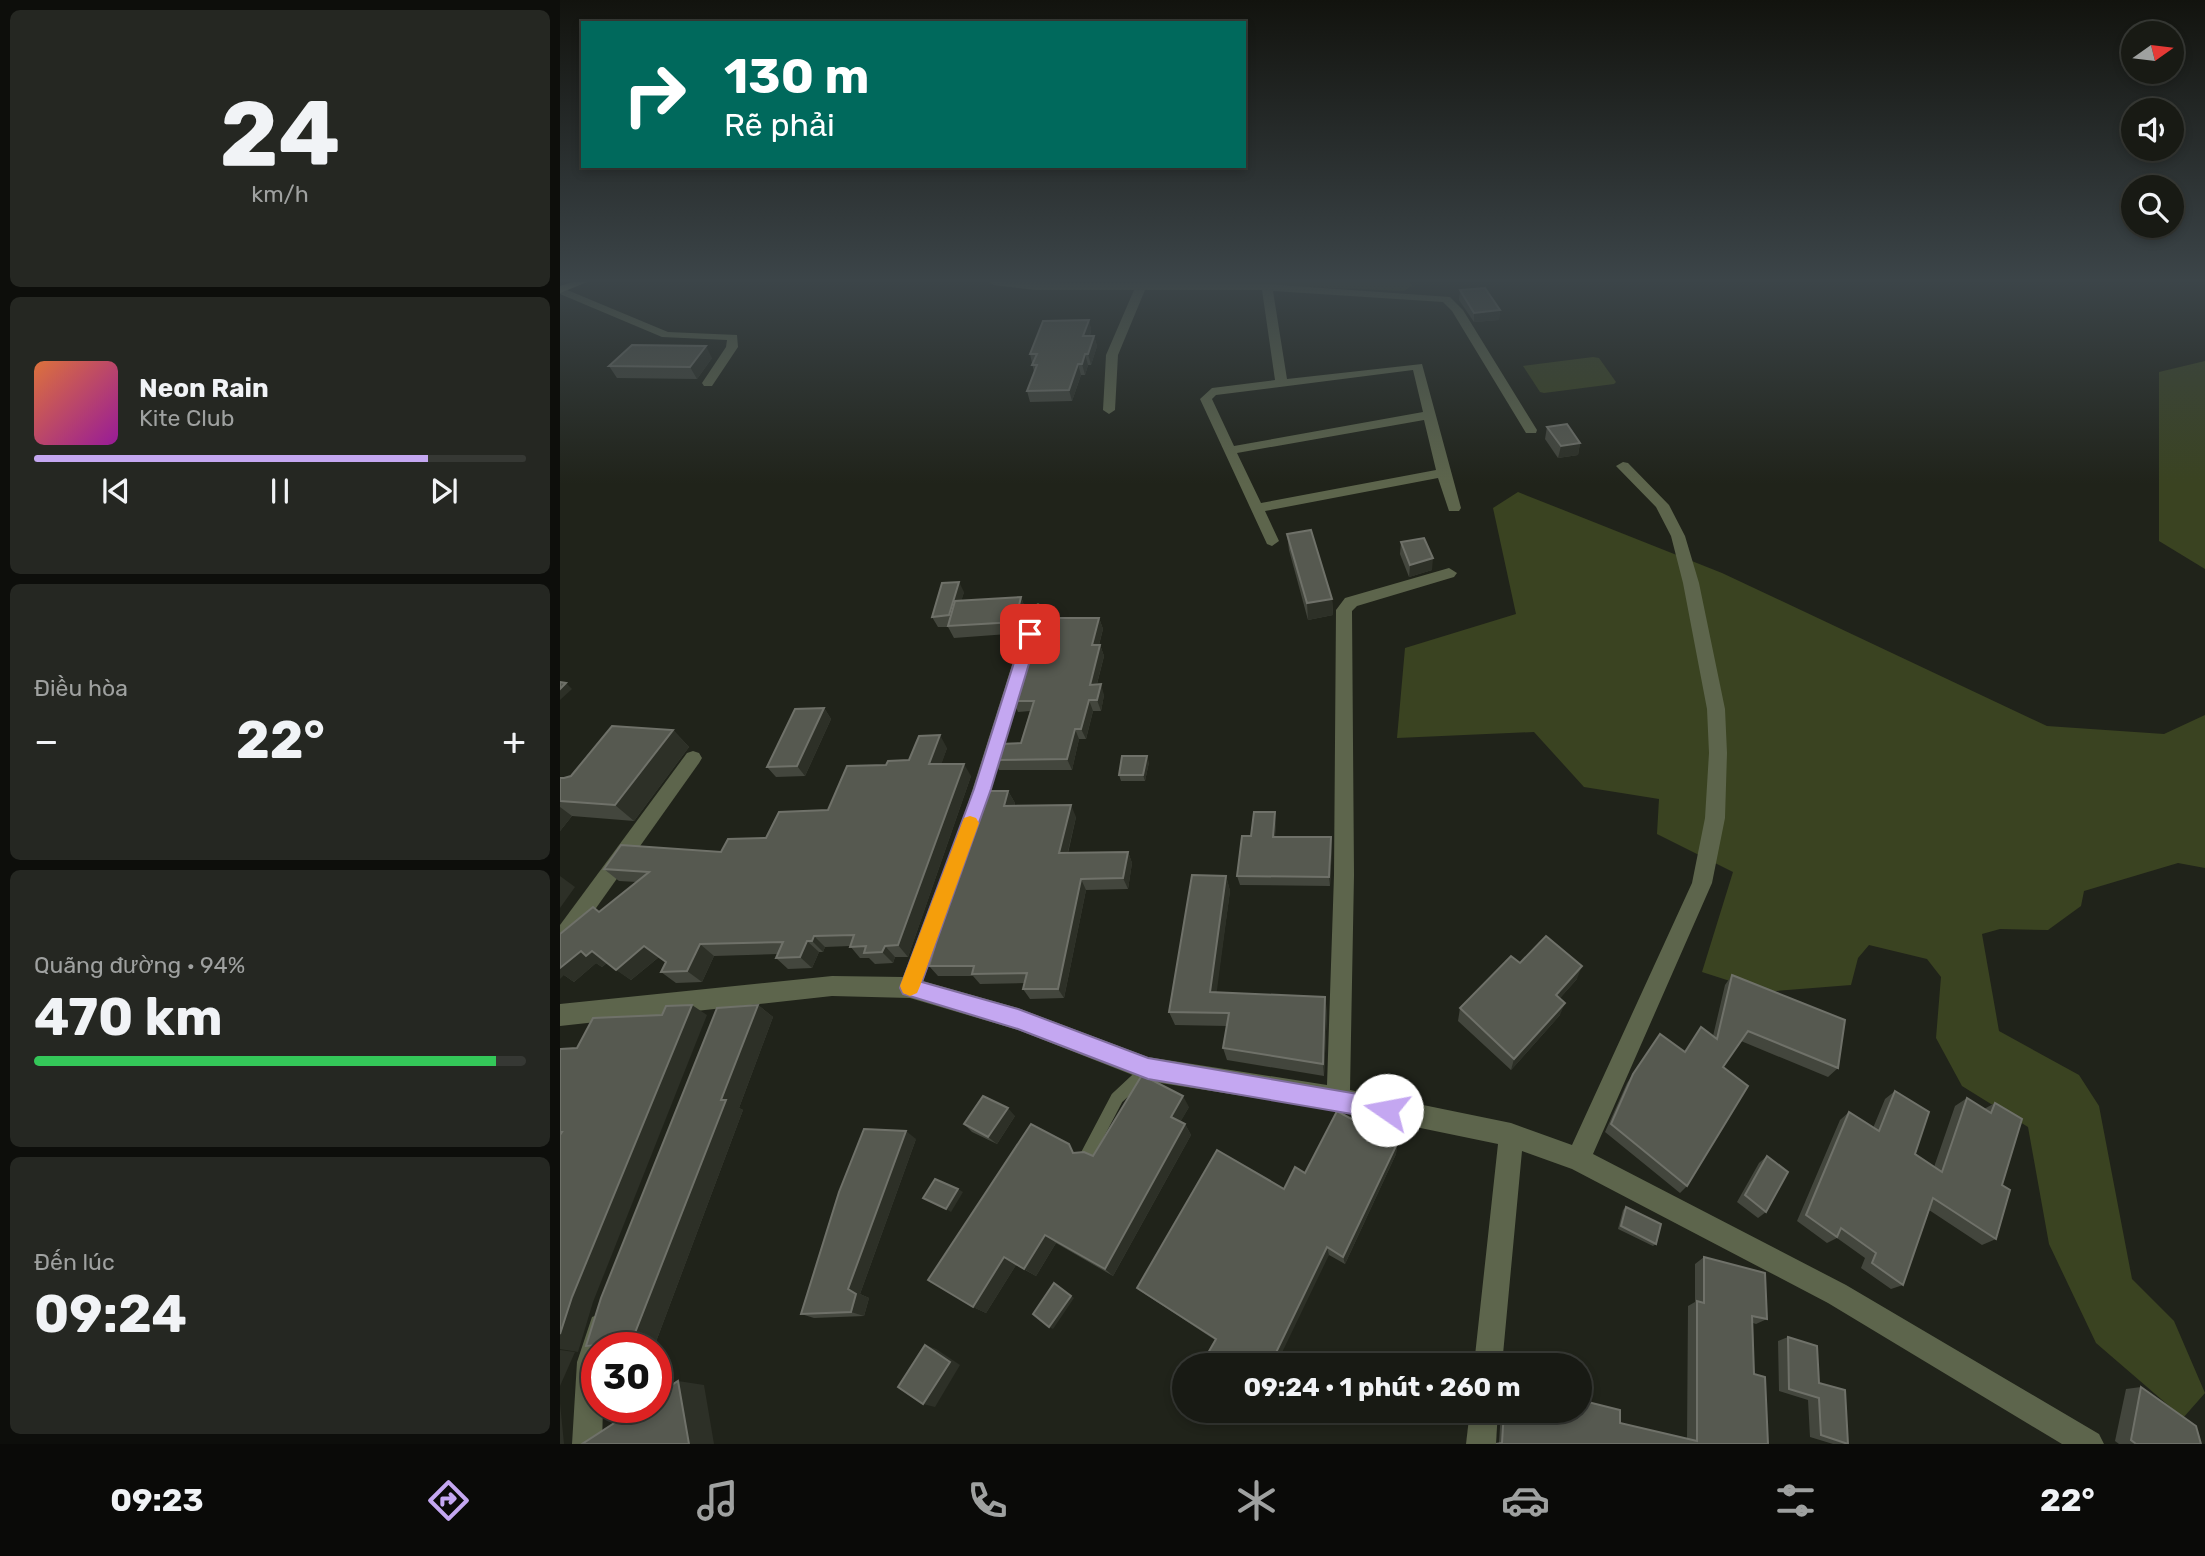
<!DOCTYPE html>
<html lang="vi">
<head>
<meta charset="utf-8">
<style>
  :root { --surface:#181a14; --page:#252722; --text:#f1f3f6; --muted:#9fa1a0; --line:#363834; --accent:#c4a7f1 }
  body { margin:0; font-family:Rubik,sans-serif; background:var(--page); color:var(--text); height:100vh; display:flex; flex-direction:column; font-size:26px; white-space:nowrap }
  * { box-sizing:border-box; margin:0 }
  p { font-size:23px; color:var(--muted) }
  .icon { flex:none; width:38px; height:38px; fill:none; stroke:currentColor; stroke-width:2; stroke-linecap:round; stroke-linejoin:round }
  .map { position:relative; flex:1; overflow:hidden }
  .details { display:flex; flex-direction:column; gap:10px; padding:10px; background:#0d0e0b; width:560px }
  .details>* { flex:none }
  .guide { position:absolute; left:21px; top:21px; width:665px; height:147px; border-radius:0px; box-shadow:0 4px 10px #0003,0 0 0 2px var(--line); background:#00695c; color:#fff; overflow:hidden }
  .needle { width:46px; rotate:76deg }
  .buttons { position:absolute; left:1561px; top:21px; display:grid; gap:14px }
  .buttons a { display:grid; place-items:center; width:63px; height:63px; border-radius:50%; background:var(--surface); box-shadow:0 4px 10px #0003,0 0 0 2px var(--line); font-size:35px }
  .speed { position:absolute; left:21px; top:1332px; display:flex; gap:14px; font-size:35px; font-weight:700; text-align:center }
  .speed>* { display:grid; place-content:center; width:91px; height:91px; border-radius:50%; background:var(--surface); box-shadow:0 4px 10px #0003,0 0 0 2px var(--line); line-height:1 }
  .speed .limit { border:10px solid #d22; background:#fff; color:#111 }
  .pin { position:absolute; display:grid; place-items:center; width:60px; height:60px; color:#fff; margin:-30px; border-radius:14px; box-shadow:0 4px 10px #0006 }
  .me { position:absolute; width:77px; margin:-38px; rotate:282deg; stroke-linejoin:round; filter:drop-shadow(0 0 5px #0008) }
  .turn { display:flex; align-items:center; gap:24px; height:147px; padding:0 28px; font-size:32px }
  .turn .icon { width:91px; height:91px; stroke-width:2.5 }
  .turn b { display:block; font-size:49px; line-height:60px }
  .big { font-size:52px; font-weight:700; line-height:1.1 }
  .details .tile { flex:1; display:flex; flex-direction:column; justify-content:center; gap:10px; min-width:0; padding:0 24px; border-radius:10px; background:var(--page) }
  .details .dial { align-items:center; gap:0 }
  .dial b { font-size:91px; line-height:1 }
  .song { display:flex; align-items:center; gap:21px }
  .cover { width:84px; height:84px; border-radius:10px; background:linear-gradient(135deg,hsl(20 70% 55%),hsl(300 70% 35%)) }
  .played { height:7px; border-radius:4px; background:linear-gradient(90deg,var(--accent) 80%,var(--line) 80%) }
  .keys { display:flex; justify-content:space-around; direction:ltr }
  .heat { display:flex; justify-content:space-between; align-items:center; font-size:38px; direction:ltr }
  .charge { height:10px; border-radius:5px; background:linear-gradient(90deg,#34c759 94%,var(--line) 0) }
  .trip { position:absolute; left:612px; top:1353px; width:420px; height:70px; border-radius:35px; background:var(--surface); box-shadow:0 4px 10px #0003,0 0 0 2px var(--line); font-weight:700; line-height:70px; text-align:center }
  .menu { display:flex; height:112px; justify-content:space-around; align-items:center; background:#0a0a08; color:var(--muted) }
  .menu .icon { width:49px; height:49px }
  .menu .selected { color:var(--accent) }
  .menu b { font-size:32px; color:var(--text) }
  main { display:flex; flex:1; min-height:0 }
  .map>svg:first-child { display:block }
</style>
</head>
<body>
<main>
<section class="details">
<div class="tile dial"><b>24</b><p>km/h</p></div>
<div class="tile">
<div class="song"><i class="cover"></i><div><b>Neon Rain</b><p>Kite Club</p></div></div>
<div class="played"></div>
<div class="keys"><svg class="icon" aria-label="previous" viewBox="0 0 24 24"><path d="M18 5L8 12l10 7zM5 5v14"/></svg><svg class="icon" aria-label="pause" viewBox="0 0 24 24"><path d="M8 5v14M16 5v14"/></svg><svg class="icon" aria-label="next" viewBox="0 0 24 24"><path d="M6 5l10 7-10 7zM19 5v14"/></svg></div>
</div>
<div class="tile"><p>Điều hòa</p>
<div class="heat"><a>−</a><b class="big">22°</b><a>+</a></div>
</div>
<div class="tile"><p>Quãng đường · 94%</p><b class="big">470 km</b><div class="charge"></div></div>
<div class="tile"><p>Đến lúc</p><b class="big">09:24</b></div>
</section>
<div class="map">
<svg width="1645" height="1444" viewBox="0 0 1645 1444">
  <rect width="100%" height="100%" fill="#20231a"/>
  <g fill="#3a4321">
    <polygon points="524,282 850,282 852,286 844,291 707,285"/>
    <polygon points="1033,357 1039,358 1056,382 1054,384 984,393 980,392 963,366"/>
    <polygon points="1645,361 1645,569 1599,541 1599,372"/>
    <polygon points="958,492 1162,573 1487,726 1604,734 1645,715 1645,868 1618,863 1524,891 1521,906 1488,930 1440,929 1422,934 1439,1031 1519,1075 1539,1106 1572,1279 1614,1321 1645,1393 1623,1418 1536,1343 1489,1244 1468,1127 1402,1086 1376,1038 1381,977 1367,959 1309,945 1298,958 1291,985 1204,992 1142,972 1173,872 1097,834 1099,799 1024,787 974,732 837,738 845,648 956,614 933,508"/>
  </g>
  <g fill="none" stroke-linecap="round" stroke-linejoin="round">
    <polyline stroke="#5d654c" stroke-width="13" points="527,1155 557,1098 587,1070"/>
    <g fill="#5d654c" fill-rule="evenodd">
      <path d="M429 282 707 284 890 297 903 310 977 430 976 433H966L892 311 883 302 713 291 727 379 862 364 901 508 899 511H889L878 478 705 511 719 541 712 546 707 544 640 399 652 388 715 380 702 290H585L558 355 555 410 549 414 543 410 546 355 574 290H475L434 285ZM853 370 863 412 674 446 652 399 656 395ZM864 420 876 470 701 503 677 453Z"/>
      <polygon points="0,287 108,332 177,335 178,347 152,386 144,386 142,383 166,347 167,340 102,337 0,294"/>
      <polygon points="1063,462 1068,463 1109,505 1125,536 1139,583 1165,709 1167,753 1165,818 1152,883 1033,1154 1286,1285 1539,1434 1544,1444 1502,1444 1268,1303 1012,1169 962,1151 942,1365 914,1365 938,1144 778,1111 588,1081 458,1030 350,998 272,996 0,1026 0,1004 272,976 343,977 375,892 378,886 385,883 392,886 395,892 363,981 458,1008 588,1057 767,1085 774,875 776,610 785,598 889,568 897,573 894,577 797,606 792,611 794,875 790,1090 951,1123 1012,1145 1132,883 1145,818 1149,753 1147,709 1123,583 1111,536 1096,507 1056,466"/>
      <polygon points="478,603 486,608 423,813 421,819 414,821 407,819 405,813 470,608"/>
      <polygon points="133,751 139,753 142,758 139,763 7,949 0,952 0,925 127,753"/>
      <polygon points="42,1313 52,1317 56,1327 49,1348 37,1348 37,1407 43,1407 42,1444 12,1444 17,1362 32,1317"/>
      <polygon points="910,1410 938,1410 936,1444 906,1444"/>
    </g>
    <polygon fill="#99a875" fill-rule="evenodd" points="13,282 27,282 0,293 0,286"/>
  </g>
  <g fill="#43463d">
    <polygon points="900,290 940,310 939,320 914,322 899,300"/>
    <polygon points="529,320 531,330 530,336 534,336 537,346 531,365 528,365 525,375 521,375 512,401 470,402 467,391 474,372 470,354"/>
    <polygon points="152,358 137,379 57,378 49,366"/>
    <polygon points="987,427 1020,443 1018,455 998,458 985,439"/>
    <polygon points="727,534 772,599 773,615 748,620 729,550"/>
    <polygon points="841,542 872,570 849,577 840,554"/>
    <polygon points="404,592 401,601 461,597 465,608 460,633 394,638 388,627 378,627 372,617"/>
    <polygon points="539,618 543,629 539,645 540,645 544,656 537,684 544,695 541,711 533,711 526,739 519,739 512,770 439,770 434,760 461,743 470,711 458,712 453,701 490,629"/>
    <polygon points="264,708 271,719 245,776 216,777 207,767"/>
    <polygon points="113,730 129,747 74,821 12,816 0,831 0,778 4,778 11,776"/>
    <polygon points="387,748 381,764 411,776 348,957 335,957 333,963 315,964 309,958 300,958 290,946 265,947 263,952 259,952 252,968 228,969 216,958 218,954 154,956 142,982 116,983 101,972 106,962 99,957 71,980 47,963 42,967 36,963 14,982 4,975 40,912 77,882 59,881 44,869 161,852 206,838 268,810 326,765 349,760"/>
    <polygon points="589,762 585,781 561,781 559,775"/>
    <polygon points="448,791 455,803 454,806 516,817 508,853 568,852 572,863 568,889 526,890 504,998 470,999 463,989 465,983 420,984 413,976 378,976 369,966 373,954 366,946"/>
    <polygon points="716,822 715,837 772,846 770,886 680,885 677,876 691,836"/>
    <polygon points="666,876 670,891 656,992 767,1010 764,1076 667,1060 663,1048 667,1026 615,1025 609,1012"/>
    <polygon points="960,963 1017,979 1000,998 1000,1015 951,1070 898,1021 900,1008"/>
    <polygon points="1172,975 1278,1068 1268,1077 1181,1041 1163,1067 1127,1186 1120,1193 1045,1132 1067,1083 1073,1074 1124,1052 1153,1036 1165,985"/>
    <polygon points="198,1005 213,1017 179,1108 183,1110 94,1347 37,1348 26,1346"/>
    <polygon points="1335,1091 1355,1154 1374,1167 1395,1106 1407,1098 1424,1109 1435,1103 1442,1185 1436,1239 1422,1245 1369,1210 1343,1285 1331,1289 1301,1268 1305,1258 1277,1238 1267,1243 1237,1221 1280,1120 1289,1112 1313,1128 1325,1099"/>
    <polygon points="629,1107 620,1122 625,1124 631,1135 553,1276 496,1243 476,1276 456,1265 426,1313 413,1307 517,1152 533,1156"/>
    <polygon points="455,1116 437,1144 412,1132 404,1124"/>
    <polygon points="356,1139 300,1294 309,1298 304,1316 254,1318 241,1314"/>
    <polygon points="837,1144 836,1154 785,1264 769,1255 655,1340 585,1294 577,1288 724,1189 745,1173"/>
    <polygon points="1207,1156 1206,1212 1198,1218 1177,1202 1199,1163"/>
    <polygon points="1066,1207 1096,1244 1093,1246 1058,1229 1063,1210"/>
    <polygon points="1144,1257 1207,1319 1196,1324 1193,1323 1194,1374 1208,1444 939,1443 941,1410 1020,1410 1060,1423 1127,1439 1128,1306 1135,1302 1135,1264"/>
    <polygon points="1228,1337 1259,1383 1288,1444 1273,1444 1250,1437 1248,1400 1219,1391 1218,1341"/>
    <polygon points="1581,1387 1641,1444 1559,1444 1555,1441 1566,1389"/>
  </g>
  <g fill="#2d3027">
    <polygon points="940,310 939,320 914,322 914,313"/>
    <polygon points="529,320 531,330 526,347 523,336"/>
    <polygon points="534,336 537,346 531,365 528,354"/>
    <polygon points="146,346 152,358 137,379 130,367"/>
    <polygon points="525,354 528,365 525,375 522,364"/>
    <polygon points="518,364 521,375 512,401 509,390"/>
    <polygon points="1020,443 1018,455 998,458 1001,446"/>
    <polygon points="873,558 872,570 849,577 850,565"/>
    <polygon points="399,582 404,592 394,626 389,615"/>
    <polygon points="461,597 465,608 460,633 455,622"/>
    <polygon points="772,599 773,615 748,620 747,603"/>
    <polygon points="539,618 543,629 536,656 532,645"/>
    <polygon points="540,645 544,656 534,695 530,685"/>
    <polygon points="6,683 12,689 0,700 0,689"/>
    <polygon points="541,684 544,695 541,711 537,700"/>
    <polygon points="529,700 533,711 526,739 521,729"/>
    <polygon points="264,708 271,719 245,776 237,766"/>
    <polygon points="515,729 519,739 512,770 507,759"/>
    <polygon points="113,730 129,747 74,821 55,805"/>
    <polygon points="380,735 387,748 377,777 369,764"/>
    <polygon points="587,756 589,762 585,781 583,775"/>
    <polygon points="404,764 411,776 348,957 338,945"/>
    <polygon points="448,791 455,803 450,817 444,806"/>
    <polygon points="511,805 516,817 505,864 499,853"/>
    <polygon points="0,807 12,816 0,831"/>
    <polygon points="715,812 716,822 714,846 713,837"/>
    <polygon points="771,837 772,846 770,886 769,877"/>
    <polygon points="568,852 572,863 568,889 563,878"/>
    <polygon points="0,876 15,887 0,908"/>
    <polygon points="666,876 670,891 655,1005 650,992"/>
    <polygon points="521,879 526,890 504,998 498,989"/>
    <polygon points="254,936 265,947 263,952 252,941"/>
    <polygon points="247,941 259,952 252,968 240,957"/>
    <polygon points="140,944 154,956 142,982 127,971"/>
    <polygon points="84,946 99,957 71,980 56,970"/>
    <polygon points="325,946 335,957 333,963 322,952"/>
    <polygon points="21,951 32,951 48,962 42,967 36,963 14,982 4,975 0,979 0,968"/>
    <polygon points="1022,966 1017,979 992,1007 996,995"/>
    <polygon points="765,997 767,1010 764,1076 763,1064"/>
    <polygon points="1005,1003 1000,1015 951,1070 954,1059"/>
    <polygon points="132,1005 147,1015 33,1302 18,1352 0,1349 0,1334 12,1297"/>
    <polygon points="198,1005 213,1017 179,1108 183,1110 94,1347 71,1343 161,1100"/>
    <polygon points="623,1096 629,1107 617,1128 611,1117"/>
    <polygon points="448,1108 455,1116 437,1144 428,1137"/>
    <polygon points="625,1124 631,1135 553,1276 545,1269"/>
    <polygon points="346,1131 356,1139 300,1294 309,1298 304,1316 291,1312 288,1289"/>
    <polygon points="837,1144 836,1154 785,1264 783,1257"/>
    <polygon points="398,1189 403,1192 391,1212 386,1209"/>
    <polygon points="485,1235 496,1243 476,1276 464,1269"/>
    <polygon points="767,1247 769,1255 716,1365 710,1365"/>
    <polygon points="444,1257 456,1265 426,1313 413,1307"/>
    <polygon points="494,1283 514,1298 493,1329 489,1327"/>
    <polygon points="365,1345 376,1349 400,1365 375,1407 363,1404"/>
    <polygon points="0,1350 15,1352 0,1386"/>
    <polygon points="118,1381 144,1385 154,1444 129,1444"/>
    <polygon points="0,1403 4,1444 0,1444"/>
  </g>
  <g fill="#565950" stroke="#6f7169" stroke-width="2">
    <polygon points="925,288 940,310 914,313 900,290"/>
    <polygon points="529,320 523,336 534,336 528,354 525,354 522,364 518,364 509,390 467,391 477,365 472,365 477,354 470,354 483,321"/>
    <polygon points="72,345 146,346 130,367 49,366"/>
    <polygon points="1007,424 1020,443 1001,446 987,427"/>
    <polygon points="751,530 772,599 747,603 727,534"/>
    <polygon points="864,538 873,558 850,565 841,542"/>
    <polygon points="399,582 389,615 372,617 382,583"/>
    <polygon points="461,597 455,622 388,626 395,601"/>
    <polygon points="493,618 539,618 532,645 540,645 530,685 541,684 537,700 529,700 521,729 515,729 507,759 434,760 440,744 461,743 474,701 453,701 475,629 490,629"/>
    <polygon points="0,682 6,683 0,689"/>
    <polygon points="264,708 237,766 207,767 235,709"/>
    <polygon points="52,726 113,730 55,805 0,801 0,778 4,778 11,776"/>
    <polygon points="380,735 369,764 404,764 338,945 325,946 322,952 304,953 306,946 290,947 294,935 254,936 252,941 247,941 240,957 216,958 223,942 140,944 127,971 101,972 106,962 84,946 56,970 32,951 26,956 21,951 0,968 0,934 33,907 39,912 89,872 44,869 61,845 161,852 168,839 206,838 219,812 268,810 287,766 326,765 328,761 349,760 359,736"/>
    <polygon points="562,756 587,756 583,775 559,775"/>
    <polygon points="421,791 448,791 444,806 511,805 499,853 568,852 563,878 521,879 498,989 463,989 467,973 412,974 414,966 369,966 375,946 366,946"/>
    <polygon points="694,812 715,812 713,837 771,837 769,877 677,876 682,836 691,836"/>
    <polygon points="632,875 666,876 650,992 765,997 763,1064 663,1048 669,1013 609,1012"/>
    <polygon points="986,936 1022,966 996,995 1005,1003 954,1059 900,1008 951,956 960,963"/>
    <polygon points="1172,975 1285,1020 1278,1068 1188,1031 1163,1067 1188,1086 1127,1186 1051,1124 1073,1074 1100,1034 1125,1052 1141,1027 1157,1039"/>
    <polygon points="132,1005 12,1297 0,1334 0,1135 2,1132 0,1132 0,1049 17,1048 33,1018 102,1015 106,1006"/>
    <polygon points="198,1005 161,1100 166,1100 71,1343 26,1346 41,1298 157,1008"/>
    <polygon points="582,1075 623,1096 611,1117 625,1124 545,1269 485,1235 464,1269 444,1257 413,1307 368,1280 471,1124 509,1144 513,1153 524,1152 533,1156"/>
    <polygon points="1335,1091 1369,1112 1355,1154 1382,1172 1407,1098 1431,1113 1435,1103 1462,1119 1442,1185 1450,1190 1436,1239 1373,1198 1343,1285 1312,1263 1316,1253 1281,1228 1277,1237 1246,1215 1289,1112 1319,1131"/>
    <polygon points="423,1096 448,1108 428,1137 404,1124"/>
    <polygon points="777,1111 837,1144 783,1257 767,1247 710,1365 651,1365 644,1360 656,1339 577,1288 657,1150 724,1189 735,1167 745,1173"/>
    <polygon points="304,1129 346,1131 288,1289 296,1294 291,1312 241,1314 279,1192"/>
    <polygon points="1207,1156 1228,1172 1206,1212 1185,1195"/>
    <polygon points="375,1179 398,1189 386,1209 363,1198"/>
    <polygon points="1066,1207 1101,1224 1096,1244 1061,1226"/>
    <polygon points="1144,1257 1205,1273 1207,1319 1192,1316 1194,1374 1205,1377 1208,1444 936,1444 942,1443 944,1410 1020,1410 1020,1400 1060,1410 1060,1423 1137,1441 1137,1301 1144,1303"/>
    <polygon points="494,1283 511,1296 489,1327 473,1314"/>
    <polygon points="1228,1337 1257,1346 1259,1383 1285,1390 1288,1444 1261,1435 1259,1398 1229,1389"/>
    <polygon points="365,1345 390,1362 363,1404 338,1387"/>
    <polygon points="118,1381 129,1444 22,1444 79,1407 96,1407 96,1395"/>
    <polygon points="1581,1387 1636,1426 1641,1444 1576,1444 1571,1440"/>
  </g>
  <linearGradient id="sky" x2="0" y2="1"><stop stop-color="#12130e"/><stop offset="0.58" stop-color="#3c4549"/><stop offset="1" stop-color="#3c4549" stop-opacity="0"/></linearGradient>
  <rect width="1645" height="484" fill="url(#sky)"/>
  <polygon fill="#c4a7f1" stroke="#7f6d9d" stroke-width="2" points="470,629 478,634 431,789 362,982 458,1009 588,1058 827,1099 835,1102 838,1110 835,1117 827,1120 588,1079 458,1029 343,994 340,988 414,789 463,634"/>
  <polygon fill="#f59e0b" points="410,816 416,818 419,823 360,986 357,993 350,996 343,993 340,986 402,823 404,818"/>
</svg>
<div class="buttons">
<a><svg class="needle" viewBox="-14 -14 28 28"><path d="M0-13l5 13h-10z" fill="#e53935"/><path d="M0 13l5-13h-10z" fill="#9fa1a0"/></svg></a>
<a><svg class="icon" aria-label="sound" viewBox="0 0 24 24"><path d="M4 9h4l5-4v14l-5-4H4zM17 9q2 3 0 6"/></svg></a>
<a><svg class="icon" aria-label="search" viewBox="0 0 24 24"><circle cx="10" cy="10" r="6"/><path d="M15 15l6 6"/></svg></a>
</div>
<div class="speed"><div class="limit">30</div></div>
<div class="pin" style="left:470px;top:634px;background:#d93025"><svg class="icon" aria-label="arrive" viewBox="0 0 24 24"><path d="M6 21V4h12l-3 4 3 4H6"/></svg></div>
<svg class="me" style="left:827px;top:1110px" viewBox="-20 -20 40 40"><circle r="19" fill="#fff"/><path d="M0-13L10 11 0 6-10 11z" fill="#c4a7f1"/></svg>
<div class="trip">09:24 · 1 phút · 260 m</div>
<div class="guide">
<div class="turn"><svg class="icon" aria-label="right" viewBox="0 0 24 24"><path d="M7 20v-9h11M14 6l5 5-5 5"/></svg><div><b>130 m</b>Rẽ phải</div></div>
</div>
</div>
</main>
<nav class="menu">
<b>09:23</b>
<svg class="icon selected" aria-label="directions" viewBox="0 0 24 24"><path d="M12 3l9 9-9 9-9-9zM9 14v-3h6M13 9l2 2-2 2"/></svg>
<svg class="icon" aria-label="music" viewBox="0 0 24 24"><path d="M9 18V5l10-2v13"/><circle cx="6" cy="18" r="3"/><circle cx="16" cy="16" r="3"/></svg>
<svg class="icon" aria-label="phone" viewBox="0 0 24 24"><path d="M5 4h4l2 5-3 2q2 4 5 5l2-3 5 2v4C11 20 4 13 5 4z"/></svg>
<svg class="icon" aria-label="climate" viewBox="0 0 24 24"><path d="M12 3v18M4 7l16 10M4 17L20 7"/></svg>
<svg class="icon" aria-label="car" viewBox="0 0 24 24"><path d="M5 17H2v-5l4-1 3-4h7l3 4 3 1v5h-3M9 17h6M6 11h13"/><circle cx="7" cy="17" r="2"/><circle cx="17" cy="17" r="2"/></svg>
<svg class="icon" aria-label="filters" viewBox="0 0 24 24"><path d="M4 7h16M4 17h16"/><circle cx="9" cy="7" r="2"/><circle cx="15" cy="17" r="2"/></svg>
<b>22°</b>
</nav>
</body>
</html>
